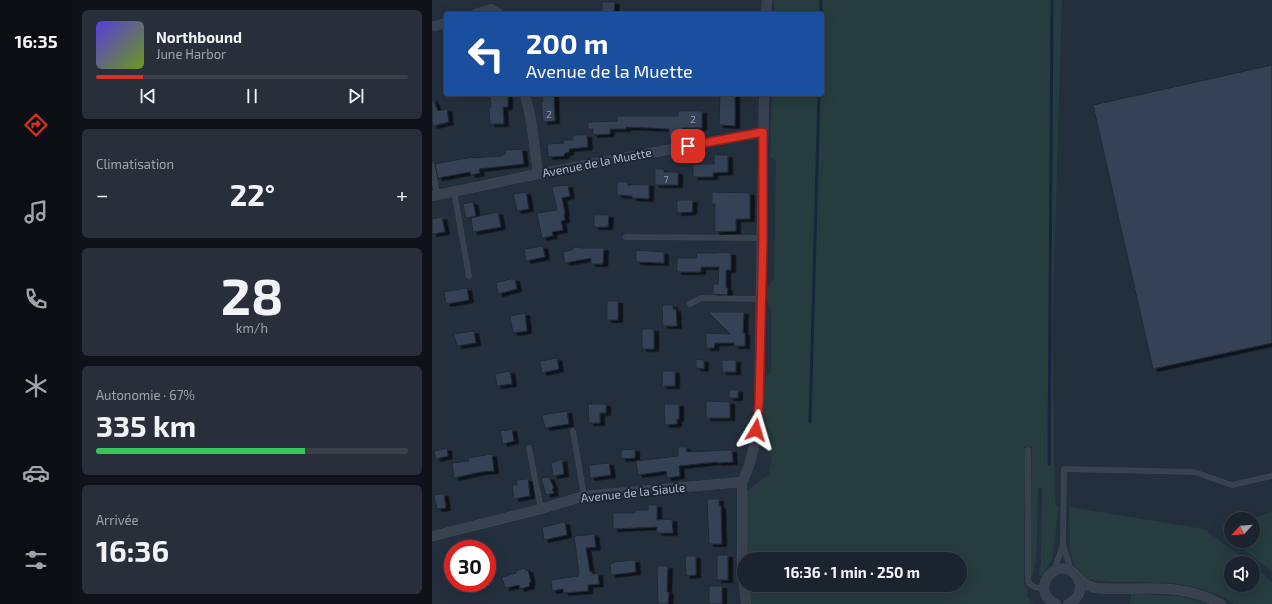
<!DOCTYPE html>
<html lang="fr">
<head>
<meta charset="utf-8">
<style>
  :root { --surface:#1b232e; --page:#282f3a; --text:#f1f3f6; --muted:#a0a4aa; --line:#39404a; --accent:#d93025 }
  body { margin:0; font-family:"Exo 2",sans-serif; background:var(--page); color:var(--text); height:100vh; display:flex; flex-direction:column; font-size:15px; white-space:nowrap }
  * { box-sizing:border-box; margin:0 }
  p { font-size:13px; color:var(--muted) }
  .icon { flex:none; width:22px; height:22px; fill:none; stroke:currentColor; stroke-width:2; stroke-linecap:round; stroke-linejoin:round }
  .map { position:relative; flex:1; overflow:hidden }
  .sheet { display:flex; flex-direction:column; gap:10px; padding:10px; background:#0f1319; width:360px }
  .sheet>* { flex:none }
  .banner { position:absolute; left:12px; top:12px; width:380px; height:84px; border-radius:4px; box-shadow:0 4px 16px #0002,0 0 0 1px var(--line); background:#1a4fa0; color:#fff; overflow:hidden }
  .needle { width:26px; rotate:244deg }
  .buttons { position:absolute; left:792px; top:512px; display:grid; gap:8px }
  .buttons a { display:grid; place-items:center; width:36px; height:36px; border-radius:50%; background:var(--surface); box-shadow:0 4px 16px #0002,0 0 0 1px var(--line); font-size:20px }
  .speed { position:absolute; left:12px; top:540px; display:flex; gap:8px; font-size:20px; font-weight:700; text-align:center }
  .speed>* { display:grid; place-content:center; width:52px; height:52px; border-radius:50%; background:var(--surface); box-shadow:0 4px 16px #0002,0 0 0 1px var(--line); line-height:1 }
  .speed .limit { border:6px solid #d22; background:#fff; color:#111 }
  .pin { position:absolute; display:grid; place-items:center; width:34px; height:34px; color:#fff; margin:-17px; border-radius:8px; box-shadow:0 2px 6px #0006 }
  .me { position:absolute; width:44px; margin:-22px; rotate:7deg; stroke-linejoin:round; filter:drop-shadow(0 0 3px #0008) }
  .turn { display:flex; align-items:center; gap:14px; height:84px; padding:0 16px; font-size:18px }
  .turn .icon { width:52px; height:52px; stroke-width:2.5 }
  .turn b { display:block; font-size:28px; line-height:34px }
  .big { font-size:30px; font-weight:700; line-height:1.1 }
  .sheet .widget { flex:1; display:flex; flex-direction:column; justify-content:center; gap:6px; min-width:0; padding:0 14px; border-radius:6px; background:var(--page) }
  .sheet .dial { align-items:center; gap:0 }
  .dial b { font-size:52px; line-height:1 }
  .song { display:flex; align-items:center; gap:12px }
  .cover { width:48px; height:48px; border-radius:6px; background:linear-gradient(135deg,hsl(250 70% 55%),hsl(80 70% 35%)) }
  .played { height:4px; border-radius:2px; background:linear-gradient(90deg,var(--accent) 15%,var(--line) 15%) }
  .keys { display:flex; justify-content:space-around; direction:ltr }
  .heat { display:flex; justify-content:space-between; align-items:center; font-size:22px; direction:ltr }
  .charge { height:6px; border-radius:3px; background:linear-gradient(90deg,#34c759 67%,var(--line) 0) }
  .trip { position:absolute; left:305px; top:552px; width:230px; height:40px; border-radius:20px; background:var(--surface); box-shadow:0 4px 16px #0002,0 0 0 1px var(--line); font-weight:700; line-height:40px; text-align:center }
  main { display:flex; flex:1; min-height:0 }
  .tab-bar { display:flex; flex-direction:column; width:72px; justify-content:space-around; align-items:center; background:#0b0e12; color:var(--muted) }
  .tab-bar .icon { width:28px; height:28px }
  .tab-bar .on { color:var(--accent) }
  .tab-bar b { font-size:18px; color:var(--text) }
  .map>svg:first-child { display:block }
</style>
</head>
<body>
<main>
<nav class="tab-bar">
<b>16:35</b>
<svg class="icon on" aria-label="directions" viewBox="0 0 24 24"><path d="M12 3l9 9-9 9-9-9zM9 14v-3h6M13 9l2 2-2 2"/></svg>
<svg class="icon" aria-label="music" viewBox="0 0 24 24"><path d="M9 18V5l10-2v13"/><circle cx="6" cy="18" r="3"/><circle cx="16" cy="16" r="3"/></svg>
<svg class="icon" aria-label="phone" viewBox="0 0 24 24"><path d="M5 4h4l2 5-3 2q2 4 5 5l2-3 5 2v4C11 20 4 13 5 4z"/></svg>
<svg class="icon" aria-label="climate" viewBox="0 0 24 24"><path d="M12 3v18M4 7l16 10M4 17L20 7"/></svg>
<svg class="icon" aria-label="car" viewBox="0 0 24 24"><path d="M5 17H2v-5l4-1 3-4h7l3 4 3 1v5h-3M9 17h6M6 11h13"/><circle cx="7" cy="17" r="2"/><circle cx="17" cy="17" r="2"/></svg>
<svg class="icon" aria-label="filters" viewBox="0 0 24 24"><path d="M4 7h16M4 17h16"/><circle cx="9" cy="7" r="2"/><circle cx="15" cy="17" r="2"/></svg>
</nav>
<section class="sheet">
<div class="widget">
<div class="song"><i class="cover"></i><div><b>Northbound</b><p>June Harbor</p></div></div>
<div class="played"></div>
<div class="keys"><svg class="icon" aria-label="previous" viewBox="0 0 24 24"><path d="M18 5L8 12l10 7zM5 5v14"/></svg><svg class="icon" aria-label="pause" viewBox="0 0 24 24"><path d="M8 5v14M16 5v14"/></svg><svg class="icon" aria-label="next" viewBox="0 0 24 24"><path d="M6 5l10 7-10 7zM19 5v14"/></svg></div>
</div>
<div class="widget"><p>Climatisation</p>
<div class="heat"><a>−</a><b class="big">22°</b><a>+</a></div>
</div>
<div class="widget dial"><b>28</b><p>km/h</p></div>
<div class="widget"><p>Autonomie · 67%</p><b class="big">335 km</b><div class="charge"></div></div>
<div class="widget"><p>Arrivée</p><b class="big">16:36</b></div>
</section>
<div class="map">
<svg width="840" height="604" viewBox="0 0 840 604">
  <defs>
    <filter id="shadow"><feDropShadow dx="4.5" dy="2.5" stdDeviation="0" flood-color="#0009"/></filter>
  </defs>
  <rect width="100%" height="100%" fill="#242f3e"/>
  <g fill="#263c3f">
    <polygon points="342,0 630,0 620,336 623,505 626,506 624,531 620,559 610,576 607,574 609,562 610,489 606,488 605,537 604,560 600,577 598,578 600,447 593,446 592,585 596,590 595,596 601,604 318,604 316,585 528,585 528,559 315,559 315,491 337,474 340,457 327,442 333,378 339,371 339,310 334,301 335,287 342,279 344,161 338,157 340,94 390,94 390,14 342,14"/>
    <polygon points="637,507 772,529 818,563 799,563 799,585 821,585 821,565 840,582 840,604 802,604 790,596 766,588 742,583 683,582 660,580 651,575 643,565 638,553"/>
    <polygon points="840,512 840,572 801,541 821,541 821,519 818,519"/>
    <polygon points="699,594 750,596 774,604 697,604 699,601"/>
  </g>
  <g fill="none" stroke-linecap="round" stroke-linejoin="round">
    <g stroke="#17263c" stroke-width="3">
      <polyline points="389,14 389,0"/>
      <polyline points="378,422 387,94"/>
      <polyline points="617,464 620,0"/>
    </g>
  </g>
  <g fill="#364354" stroke="#1f2835" filter="url(#shadow)">
    <polygon points="170,2 183,2 182,14 170,14"/>
    <polygon points="840,65 840,343 721,369 661,105"/>
    <polygon points="64,94 76,94 76,107 71,107 72,124 58,124 57,108 59,107 58,96 64,96"/>
    <polygon points="110,94 122,94 123,121 111,122 109,102 111,101"/>
    <polygon points="288,94 303,94 303,126 287,125"/>
    <polygon points="0,98 6,111 15,109 17,122 1,126 0,121"/>
    <polygon points="246,111 270,111 270,128 250,128 250,138 237,138 237,129 194,127 194,129 178,129 178,134 161,135 161,129 156,129 156,122 185,121 185,116 246,116"/>
    <polygon points="141,135 155,135 156,147 137,149 137,152 133,153 132,156 116,157 115,144 132,143 131,140 141,140"/>
    <polygon points="90,149 92,164 47,169 48,173 39,175 38,172 6,178 3,164 40,157 40,158 68,156 73,154 73,150"/>
    <polygon points="282,155 296,155 296,172 281,173 281,177 261,177 261,164 282,164"/>
    <polygon points="223,169 232,169 232,172 246,172 246,185 223,185"/>
    <polygon points="185,182 196,182 196,185 217,184 217,199 200,198 200,196 185,195"/>
    <polygon points="130,185 130,186 136,185 138,196 130,198 133,213 132,214 133,220 129,221 131,230 120,232 121,236 110,238 105,213 125,210 120,188 120,187"/>
    <polygon points="94,192 97,209 85,211 81,194"/>
    <polygon points="280,192 318,193 318,219 304,219 304,231 283,232 283,204 280,204"/>
    <polygon points="245,200 261,200 260,212 245,213"/>
    <polygon points="41,202 44,216 34,218 31,204"/>
    <polygon points="66,212 69,227 41,232 39,218"/>
    <polygon points="162,215 177,215 176,227 162,227"/>
    <polygon points="10,217 13,232 0,234 0,219"/>
    <polygon points="111,246 113,257 94,261 92,249"/>
    <polygon points="148,247 149,248 172,248 171,264 159,264 159,258 133,263 131,252 140,250 140,248"/>
    <polygon points="204,250 232,252 232,263 204,262"/>
    <polygon points="287,252 299,253 299,270 294,270 294,288 296,288 295,295 281,294 281,284 286,284 287,267 269,267 269,272 245,272 245,258 264,258 265,253 286,253"/>
    <polygon points="78,279 83,279 85,289 66,294 64,283"/>
    <polygon points="35,288 37,300 14,304 12,292"/>
    <rect x="175" y="301" width="11" height="19"/>
    <polygon points="230,305 241,305 241,309 244,309 245,326 231,326"/>
    <polygon points="276,312 312,312 311,333 313,333 313,346 302,346 302,343 283,343 282,348 274,348 274,333 298,334"/>
    <polygon points="93,313 95,331 81,333 78,316"/>
    <rect x="210" y="329" width="12" height="20"/>
    <polygon points="42,331 44,343 25,346 22,334"/>
    <polygon points="125,358 127,369 110,373 108,361"/>
    <polygon points="264,359 272,360 272,369 264,368"/>
    <rect x="290" y="360" width="14" height="12"/>
    <polygon points="78,371 80,384 65,386 63,374"/>
    <polygon points="231,371 243,371 243,386 230,386"/>
    <rect x="297" y="390" width="9" height="8"/>
    <polygon points="274,401 298,402 298,418 274,418"/>
    <polygon points="156,404 174,404 174,413 168,413 168,423 157,423"/>
    <polygon points="232,404 247,404 247,419 245,419 245,424 233,425"/>
    <polygon points="135,411 137,424 113,428 110,415"/>
    <polygon points="80,429 82,441 71,444 68,431"/>
    <polygon points="246,447 254,447 255,452 300,450 301,462 285,463 285,462 247,466 248,476 235,478 234,471 206,475 204,461 246,456"/>
    <polygon points="15,448 16,456 4,459 2,451"/>
    <polygon points="203,449 203,458 189,459 189,450"/>
    <polygon points="60,454 62,471 49,472 22,478 20,463 37,461 36,458"/>
    <polygon points="130,459 132,474 121,476 119,463"/>
    <polygon points="177,463 179,475 158,478 157,465"/>
    <polygon points="117,477 122,488 120,489 122,493 114,495 109,478"/>
    <polygon points="94,479 96,479 98,496 82,499 80,485 85,485 84,480"/>
    <polygon points="6,494 12,494 14,508 5,509 2,495"/>
    <polygon points="275,499 287,499 287,506 289,506 290,544 277,544"/>
    <polygon points="216,505 225,505 225,520 240,519 241,533 225,533 225,527 181,529 181,513 203,513 203,510 216,510"/>
    <polygon points="133,522 135,535 112,540 110,527"/>
    <polygon points="162,534 164,547 154,548 158,572 160,571 160,574 166,573 167,584 156,585 156,591 132,593 131,589 120,591 119,580 146,576 147,573 142,536"/>
    <rect x="285" y="555" width="11" height="25"/>
    <polygon points="253,556 264,556 264,575 254,576"/>
    <polygon points="203,560 204,572 179,575 178,564 182,563 182,562"/>
    <polygon points="225,566 236,566 235,592 237,592 236,604 226,604"/>
    <polygon points="93,568 94,571 96,570 99,582 97,583 98,586 88,589 87,585 73,588 70,577 84,573 84,571"/>
    <rect x="277" y="586" width="13" height="18"/>
  </g>
  <g fill="none" stroke-linecap="round" stroke-linejoin="round">
    <g stroke="#414a57" stroke-width="5.5">
      <g id="service">
        <polyline points="0,166 5,195"/>
        <polyline points="22,192 37,276"/>
        <polyline points="194,237 331,238"/>
        <polyline points="258,304 269,298 329,299"/>
        <polyline points="141,431 152,496"/>
        <polyline points="97,448 109,509"/>
        <path d="M596 450V581C599 588 606 588 612 588"/>
        <polyline points="631,545 639,570"/>
        <polyline points="622,570 631,545 632,469 762,472 800,485 840,476"/>
      </g>
    </g>
    <g stroke="#414a57" stroke-width="10">
      <g id="minor">
        <polyline points="44,14 59,9 67,14"/>
        <polyline points="334,14 335,0"/>
        <polyline points="3,26 14,23"/>
        <polyline points="93,94 99,120 106,174"/>
        <polyline points="0,196 106,174 331,132"/>
        <polyline points="0,536 9,534 109,509 152,496 310,482"/>
        <path d="M647 579 655 585 663 588C709 592 745 580 789 604"/>
        <path d="M312 583 310 565V482C323 458 324 430 327 404L332 94"/>
        <polyline points="312,585 314,604"/>
        <path d="M624 604C597 592 622 556 642 573 646 577 648 582 648 587 648 595 643 601 636 604"/>
      </g>
    </g>
    <use href="#service" stroke="#38414e" stroke-width="4.5"/>
    <use href="#minor" stroke="#38414e" stroke-width="9"/>
  </g>
  <g fill="none" stroke-linecap="round" stroke-linejoin="round">
    <g stroke="#8d1f18" stroke-width="10">
      <polyline id="route" points="256,146 331,132 331,238 327,404 324,430"/>
    </g>
    <use href="#route" stroke="#d93025" stroke-width="7"/>
  </g>
  <g text-anchor="middle" stroke-width="4" stroke-linejoin="round" paint-order="stroke">
    <g font-size="10" fill="#929caa">
      <text x="117" y="118">2</text>
      <text x="261" y="123">2</text>
      <text x="234" y="183">7</text>
    </g>
    <g font-size="12" fill="#b4bcc9" stroke="#1d2633">
      <text transform="translate(165 163) rotate(-11)" y="4">Avenue de la Muette</text>
      <text transform="translate(201 493) rotate(-6)" y="4">Avenue de la Siaule</text>
    </g>
  </g>
</svg>
<div class="buttons">
<a><svg class="needle" viewBox="-14 -14 28 28"><path d="M0-13l5 13h-10z" fill="#e53935"/><path d="M0 13l5-13h-10z" fill="#a0a4aa"/></svg></a>
<a><svg class="icon" aria-label="sound" viewBox="0 0 24 24"><path d="M4 9h4l5-4v14l-5-4H4zM17 9q2 3 0 6"/></svg></a>
</div>
<div class="speed"><div class="limit">30</div></div>
<div class="pin" style="left:256px;top:146px;background:#d93025"><svg class="icon" aria-label="arrive" viewBox="0 0 24 24"><path d="M6 21V4h12l-3 4 3 4H6"/></svg></div>
<svg class="me" style="left:324px;top:430px" viewBox="-20 -20 40 40"><path d="M0-17L14 15 0 8-14 15z" fill="#d93025" stroke="#fff" stroke-width="4"/></svg>
<div class="trip">16:36 · 1 min · 250 m</div>
<div class="banner">
<div class="turn"><svg class="icon" aria-label="left" viewBox="0 0 24 24"><path d="M17 20v-9H6M10 6l-5 5 5 5"/></svg><div><b>200 m</b>Avenue de la Muette</div></div>
</div>
</div>
</main>
</body>
</html>
